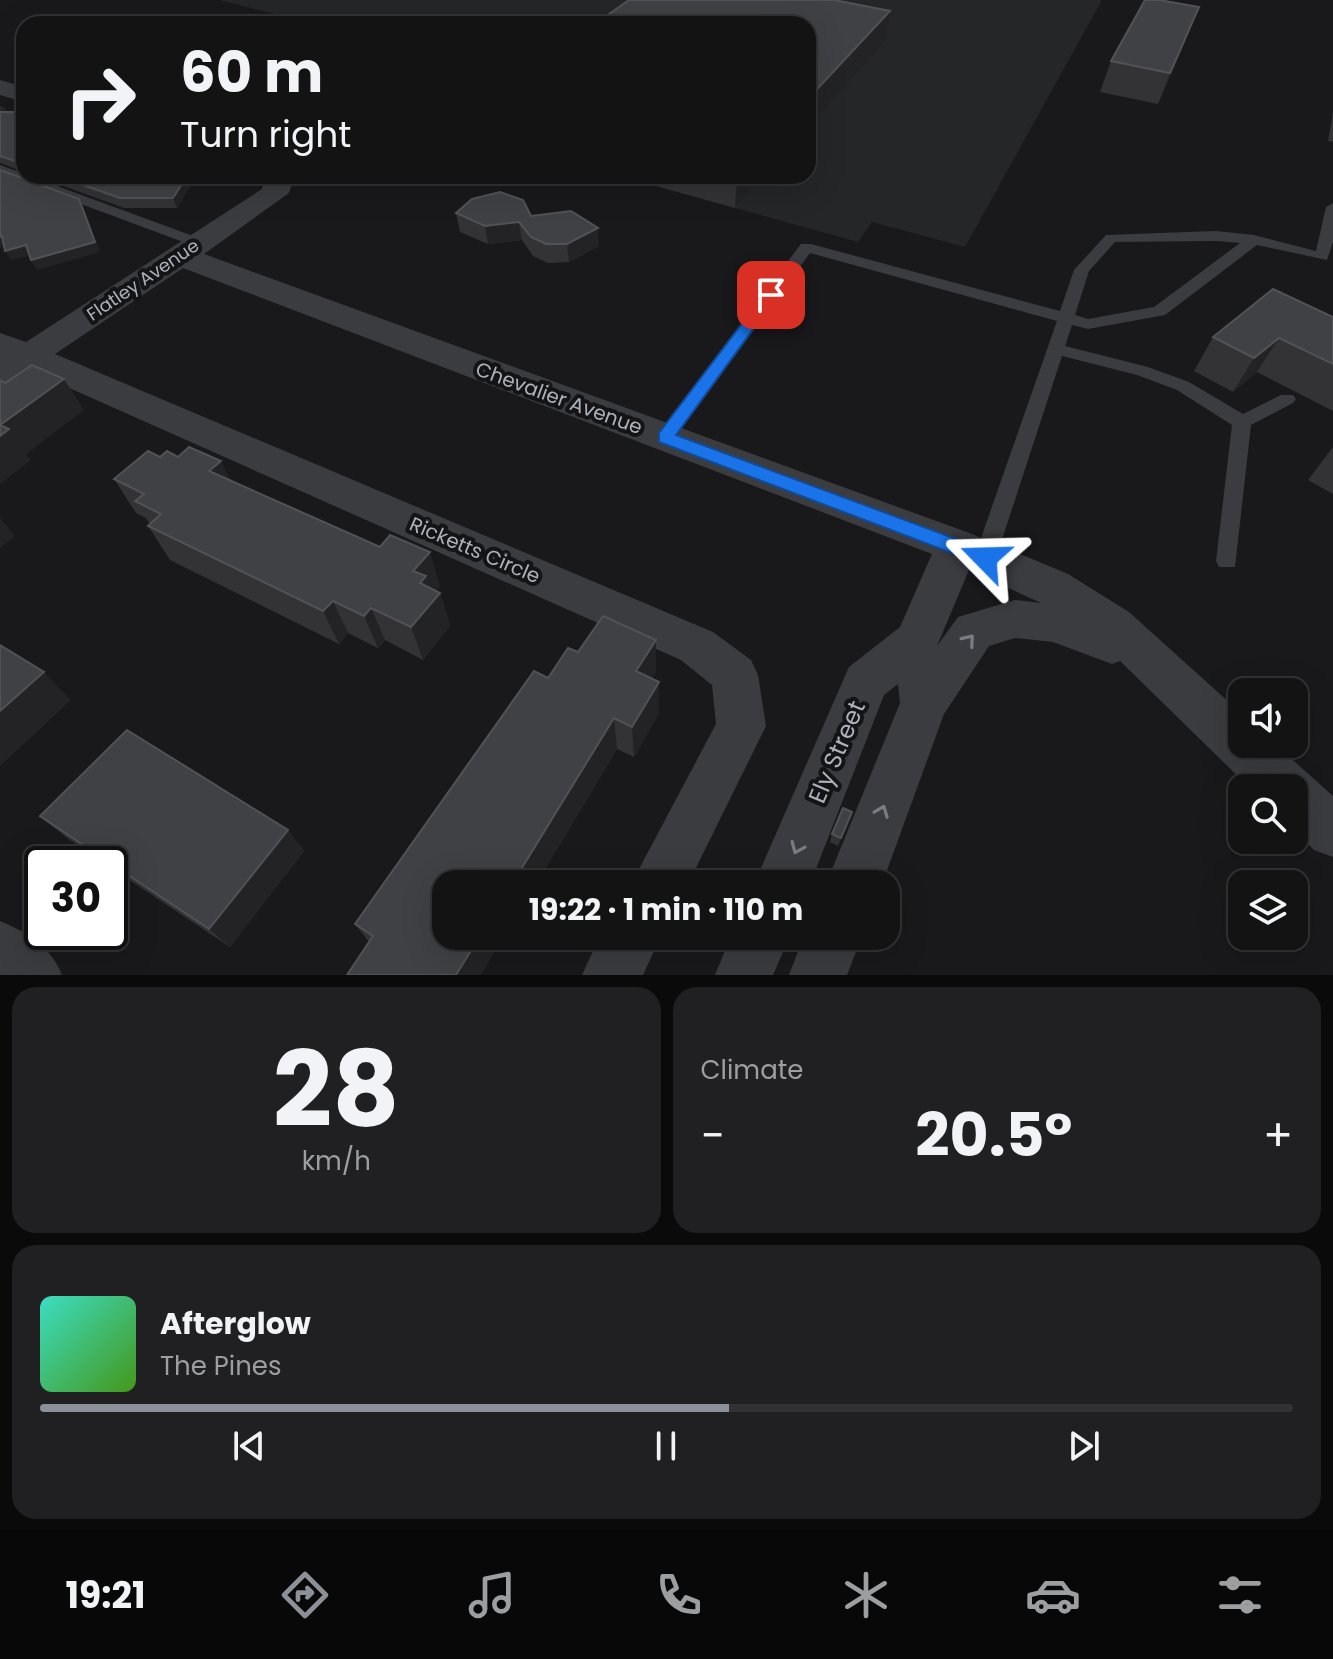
<!DOCTYPE html>
<html lang="en">
<head>
<meta charset="utf-8">
<style>
  :root { --surface:#131314; --page:#202022; --text:#f1f3f6; --muted:#9d9ea0; --line:#323234; --accent:#8c9099 }
  body { margin:0; font-family:Poppins,sans-serif; background:var(--page); color:var(--text); height:100vh; display:flex; flex-direction:column; font-size:30px; white-space:nowrap }
  * { box-sizing:border-box; margin:0 }
  p { font-size:26px; color:var(--muted) }
  .icon { flex:none; width:44px; height:44px; fill:none; stroke:currentColor; stroke-width:2; stroke-linecap:round; stroke-linejoin:round }
  .map { position:relative; height:975px; overflow:hidden }
  .sheet { display:flex; flex-direction:column; gap:12px; padding:12px; background:#0a0a0b; flex:1 }
  .sheet>* { flex:none }
  .hud { position:absolute; left:16px; top:16px; width:800px; height:168px; border-radius:24px; box-shadow:0 8px 32px #0002,0 0 0 2px var(--line); background:#131314; color:var(--text); overflow:hidden }
  .fabs { position:absolute; left:1228px; top:678px; display:grid; gap:16px }
  .fabs a { display:grid; place-items:center; width:80px; height:80px; border-radius:16px; background:var(--surface); box-shadow:0 8px 32px #0002,0 0 0 2px var(--line); font-size:40px }
  .speed { position:absolute; left:24px; top:846px; display:flex; gap:16px; font-size:40px; font-weight:700; text-align:center }
  .speed>* { display:grid; place-content:center; width:104px; height:104px; border-radius:50%; background:var(--surface); box-shadow:0 8px 32px #0002,0 0 0 2px var(--line); line-height:1 }
  .speed .limit { border:4px solid #111; border-radius:12px; background:#fff; color:#111 }
  .pin { position:absolute; display:grid; place-items:center; width:68px; height:68px; color:#fff; margin:-34px; border-radius:16px; box-shadow:0 4px 12px #0006 }
  .me { position:absolute; width:88px; margin:-44px; rotate:292deg; stroke-linejoin:round; filter:drop-shadow(0 0 6px #0008) }
  .turn { display:flex; align-items:center; gap:28px; height:168px; padding:0 32px; font-size:36px }
  .turn .icon { width:104px; height:104px; stroke-width:2.5 }
  .turn b { display:block; font-size:56px; line-height:68px }
  .big { font-size:60px; font-weight:700; line-height:1.1 }
  .sheet .card { flex:1; display:flex; flex-direction:column; justify-content:center; gap:12px; min-width:0; padding:0 28px; border-radius:24px; background:var(--page) }
  .sheet .dial { align-items:center; gap:0 }
  .dial b { font-size:104px; line-height:1 }
  .song { display:flex; align-items:center; gap:24px }
  .cover { width:96px; height:96px; border-radius:12px; background:linear-gradient(135deg,hsl(170 70% 55%),hsl(100 70% 35%)) }
  .played { height:8px; border-radius:4px; background:linear-gradient(90deg,var(--accent) 55%,var(--line) 55%) }
  .keys { display:flex; justify-content:space-around; direction:ltr }
  .heat { display:flex; justify-content:space-between; align-items:center; font-size:44px; direction:ltr }
  .sheet .tiles { flex:1; display:grid; gap:12px; grid-template-columns:1fr 1fr }
  .card:last-child { grid-column:span 2 }
  .trip { position:absolute; left:432px; top:870px; width:468px; height:80px; border-radius:24px; background:var(--surface); box-shadow:0 8px 32px #0002,0 0 0 2px var(--line); font-weight:700; line-height:80px; text-align:center }
  .dock { display:flex; height:128px; justify-content:space-around; align-items:center; background:#080808; color:var(--muted) }
  .dock .icon { width:56px; height:56px }
  .dock .on { color:var(--accent) }
  .dock b { font-size:36px; color:var(--text) }
  .map>svg:first-child { display:block }
</style>
</head>
<body>
<div class="map">
<svg width="1333" height="975" viewBox="0 0 1333 975">
  <rect width="100%" height="100%" fill="#19191b"/>
  <polygon fill="#252628" points="219,0 1102,0 965,247 872,222 858,242 620,176 808,176 808,24 315,24"/>
  <g fill="none" stroke-linecap="round" stroke-linejoin="round">
    <g fill="#3b3c40" fill-rule="evenodd">
      <polygon points="0,165 204,240 207,243 204,246 194,246 0,174"/>
      <path d="M1333 203V242L1327 260 1257 245 1165 315 1088 329 1072 325 1065 346 1148 367 1189 382 1243 414 1281 395H1293L1296 399 1293 403 1251 425 1235 567H1219L1216 561 1232 425 1177 390 1137 375 1062 356 996 558 993 564H977L974 558 1057 321 810 253 672 442H658L655 437 801 244H811L1060 311 1074 270 1106 235 1216 231 1254 235 1316 251 1326 207ZM1216 241 1240 243 1154 307 1088 319 1075 315 1089 271 1115 242Z"/>
    </g>
    <g fill="#3b3c40" fill-rule="evenodd">
      <polygon points="0,80 24,87 24,102 0,95"/>
      <path d="M257 176H290L293 180 289 193 204 254 972 534 1068 574 1129 612 1242 714V744H1275L1333 796V857L1314 850 1294 830V788H1250L1120 661 1112 664 1053 642 1015 638 989 646 944 714 882 884H826L900 703 898 684 884 695 810 884H754L849 667 900 627 932 554 183 268 55 354 713 632 751 660 758 675 766 726 688 884H631L716 724 712 685 681 660 31 371 0 387V333L26 342 262 189 264 183ZM969 570 1041 603 1015 600 958 617 937 646Z"/>
      <path d="M0 921C28 933 51 947 62 975H0Z"/>
      <polygon points="600,936 661,936 643,975 582,975"/>
      <polygon points="731,936 790,936 773,975 715,975"/>
      <polygon points="804,936 862,936 847,975 789,975"/>
    </g>
  </g>
  <g fill="#333336">
    <polygon points="1187,37 1158,104 1100,92 1111,61"/>
    <polygon points="0,106 8,112 22,112 24,116 24,172 0,163"/>
    <polygon points="1333,112 1333,142 1328,141"/>
    <polygon points="36,176 194,176 195,178 177,208 124,208"/>
    <polygon points="620,176 764,176 735,208"/>
    <polygon points="456,213 531,216 599,246 569,262 548,263 533,256 522,240 488,244 460,232"/>
    <polygon points="1333,317 1333,411 1257,372 1233,392 1194,371 1213,337"/>
    <polygon points="1333,447 1333,494 1308,480"/>
    <polygon points="160,457 231,481 440,586 436,591 440,593 450,626 423,660 385,640 378,648 348,633 339,644 170,560 148,526 150,524 146,518 136,513 114,479"/>
    <polygon points="656,640 656,672 652,679 659,713 634,757 617,749 536,884 446,884 369,942 355,924 548,678"/>
    <polygon points="852,812 838,846 830,842 832,834"/>
    <polygon points="40,816 288,830 304,851 230,947 110,867 110,864 106,864 67,838"/>
  </g>
  <g fill="#232325">
    <polygon points="1199,7 1187,37 1158,104 1170,73"/>
    <polygon points="890,11 885,41 808,127 808,99"/>
    <polygon points="4,106 9,115 0,117 0,110"/>
    <polygon points="22,112 24,116 24,124 16,119"/>
    <polygon points="187,176 194,176 195,178 177,208 173,198"/>
    <polygon points="737,176 764,176 735,208"/>
    <polygon points="79,199 84,208 100,252 37,270 31,260"/>
    <polygon points="519,222 522,240 488,244 485,226"/>
    <polygon points="598,228 599,246 569,262 567,244"/>
    <polygon points="2,236 8,245 0,248 0,237"/>
    <polygon points="26,245 32,255 11,260 5,251"/>
    <polygon points="1279,338 1257,372 1233,392 1254,358"/>
    <polygon points="64,379 84,410 26,454 31,460 0,484 0,425"/>
    <polygon points="221,461 238,495 209,471"/>
    <polygon points="0,518 15,536 0,548"/>
    <polygon points="430,552 440,586 432,596 440,593 450,626 423,660 411,627 413,571"/>
    <polygon points="333,601 348,633 339,644 323,611"/>
    <polygon points="371,608 385,640 378,648 364,616"/>
    <polygon points="656,640 656,672 638,703 636,671"/>
    <polygon points="44,672 71,700 0,766 0,711"/>
    <polygon points="659,682 659,713 634,757 632,727"/>
    <polygon points="614,718 617,749 536,884 512,884"/>
    <polygon points="288,830 304,851 230,947 209,929"/>
    <polygon points="480,936 504,936 481,975 456,975"/>
  </g>
  <g fill="#404144" stroke="#515256" stroke-width="2">
    <polygon points="629,0 834,0 890,11 808,99 808,24 595,24"/>
    <polygon points="1145,0 1159,0 1199,7 1170,73 1111,61"/>
    <polygon points="0,112 22,112 16,119 24,119 24,164 0,156"/>
    <polygon points="0,170 79,199 95,242 31,260 26,245 5,251 2,236 0,237"/>
    <polygon points="57,176 187,176 173,198 120,198"/>
    <polygon points="500,192 523,200 531,216 571,211 598,228 567,244 546,244 531,237 519,222 485,226 456,213 472,199"/>
    <polygon points="1273,289 1333,317 1333,364 1279,338 1254,358 1213,337"/>
    <polygon points="32,365 64,379 0,425 0,380 5,383"/>
    <polygon points="0,425 9,429 0,436"/>
    <polygon points="189,447 221,461 209,471 380,547 390,535 430,552 413,571 426,576 420,583 440,593 411,627 371,608 364,616 333,601 323,611 148,526 161,514 135,501 144,494 114,479 148,451 160,457 167,451 178,457"/>
    <polygon points="603,616 656,640 636,671 659,682 632,727 614,718 512,884 446,884 446,936 480,936 456,975 347,975 373,936 355,924 534,671 548,678 568,648 578,652"/>
    <polygon points="0,645 44,672 0,711"/>
    <polygon points="127,730 288,830 209,929 40,816"/>
    <polygon points="843,808 852,812 841,838 832,834"/>
  </g>
  <defs><path id="oneway-chevron" d="M-2-3.5L2.5 0L-2 3.5" fill="none" stroke-width="1.6" stroke-linecap="round" stroke-linejoin="round" transform="scale(2)"/></defs>
  <g stroke="#7a7c83">
    <use href="#oneway-chevron" transform="translate(969 640) rotate(-50)"/>
    <use href="#oneway-chevron" transform="translate(882 811) rotate(-69)"/>
    <use href="#oneway-chevron" transform="translate(797 848) rotate(113)"/>
  </g>
  <polygon fill="#1a73e8" stroke="#114b97" stroke-width="2" points="771,290 778,295 676,435 991,552 994,558 991,563 978,563 659,442 659,433 766,292"/>
  <g text-anchor="middle" stroke-width="8" stroke-linejoin="round" paint-order="stroke">
    <g font-size="18" fill="#adb1b9" stroke="#141416">
      <text transform="translate(143 280) rotate(-34)" y="6">Flatley Avenue</text>
    </g>
    <g font-size="20" fill="#adb1b9" stroke="#141416">
      <text transform="translate(559 398) rotate(20)" y="7">Chevalier Avenue</text>
      <text transform="translate(475 550) rotate(23)" y="7">Ricketts Circle</text>
    </g>
    <g font-size="24" fill="#adb1b9" stroke="#141416">
      <text transform="translate(837 752) rotate(-67)" y="8">Ely Street</text>
    </g>
  </g>
</svg>
<div class="fabs">
<a><svg class="icon" aria-label="sound" viewBox="0 0 24 24"><path d="M4 9h4l5-4v14l-5-4H4zM17 9q2 3 0 6"/></svg></a>
<a><svg class="icon" aria-label="search" viewBox="0 0 24 24"><circle cx="10" cy="10" r="6"/><path d="M15 15l6 6"/></svg></a>
<a><svg class="icon" aria-label="layers" viewBox="0 0 24 24"><path d="M12 4l9 5-9 5-9-5zM3 14l9 5 9-5"/></svg></a>
</div>
<div class="speed"><div class="limit">30</div></div>
<div class="pin" style="left:771px;top:295px;background:#d93025"><svg class="icon" aria-label="arrive" viewBox="0 0 24 24"><path d="M6 21V4h12l-3 4 3 4H6"/></svg></div>
<svg class="me" style="left:985px;top:558px" viewBox="-20 -20 40 40"><path d="M0-17L14 15 0 8-14 15z" fill="#1a73e8" stroke="#fff" stroke-width="4"/></svg>
<div class="trip">19:22 · 1 min · 110 m</div>
<div class="hud">
<div class="turn"><svg class="icon" aria-label="right" viewBox="0 0 24 24"><path d="M7 20v-9h11M14 6l5 5-5 5"/></svg><div><b>60 m</b>Turn right</div></div>
</div>
</div>
<section class="sheet">
<div class="tiles">
<div class="card dial"><b>28</b><p>km/h</p></div>
<div class="card"><p>Climate</p>
<div class="heat"><a>−</a><b class="big">20.5°</b><a>+</a></div>
</div>
<div class="card">
<div class="song"><i class="cover"></i><div><b>Afterglow</b><p>The Pines</p></div></div>
<div class="played"></div>
<div class="keys"><svg class="icon" aria-label="previous" viewBox="0 0 24 24"><path d="M18 5L8 12l10 7zM5 5v14"/></svg><svg class="icon" aria-label="pause" viewBox="0 0 24 24"><path d="M8 5v14M16 5v14"/></svg><svg class="icon" aria-label="next" viewBox="0 0 24 24"><path d="M6 5l10 7-10 7zM19 5v14"/></svg></div>
</div>
</div>
</section>
<nav class="dock">
<b>19:21</b>
<svg class="icon on" aria-label="directions" viewBox="0 0 24 24"><path d="M12 3l9 9-9 9-9-9zM9 14v-3h6M13 9l2 2-2 2"/></svg>
<svg class="icon" aria-label="music" viewBox="0 0 24 24"><path d="M9 18V5l10-2v13"/><circle cx="6" cy="18" r="3"/><circle cx="16" cy="16" r="3"/></svg>
<svg class="icon" aria-label="phone" viewBox="0 0 24 24"><path d="M5 4h4l2 5-3 2q2 4 5 5l2-3 5 2v4C11 20 4 13 5 4z"/></svg>
<svg class="icon" aria-label="climate" viewBox="0 0 24 24"><path d="M12 3v18M4 7l16 10M4 17L20 7"/></svg>
<svg class="icon" aria-label="car" viewBox="0 0 24 24"><path d="M5 17H2v-5l4-1 3-4h7l3 4 3 1v5h-3M9 17h6M6 11h13"/><circle cx="7" cy="17" r="2"/><circle cx="17" cy="17" r="2"/></svg>
<svg class="icon" aria-label="filters" viewBox="0 0 24 24"><path d="M4 7h16M4 17h16"/><circle cx="9" cy="7" r="2"/><circle cx="15" cy="17" r="2"/></svg>
</nav>
</body>
</html>
